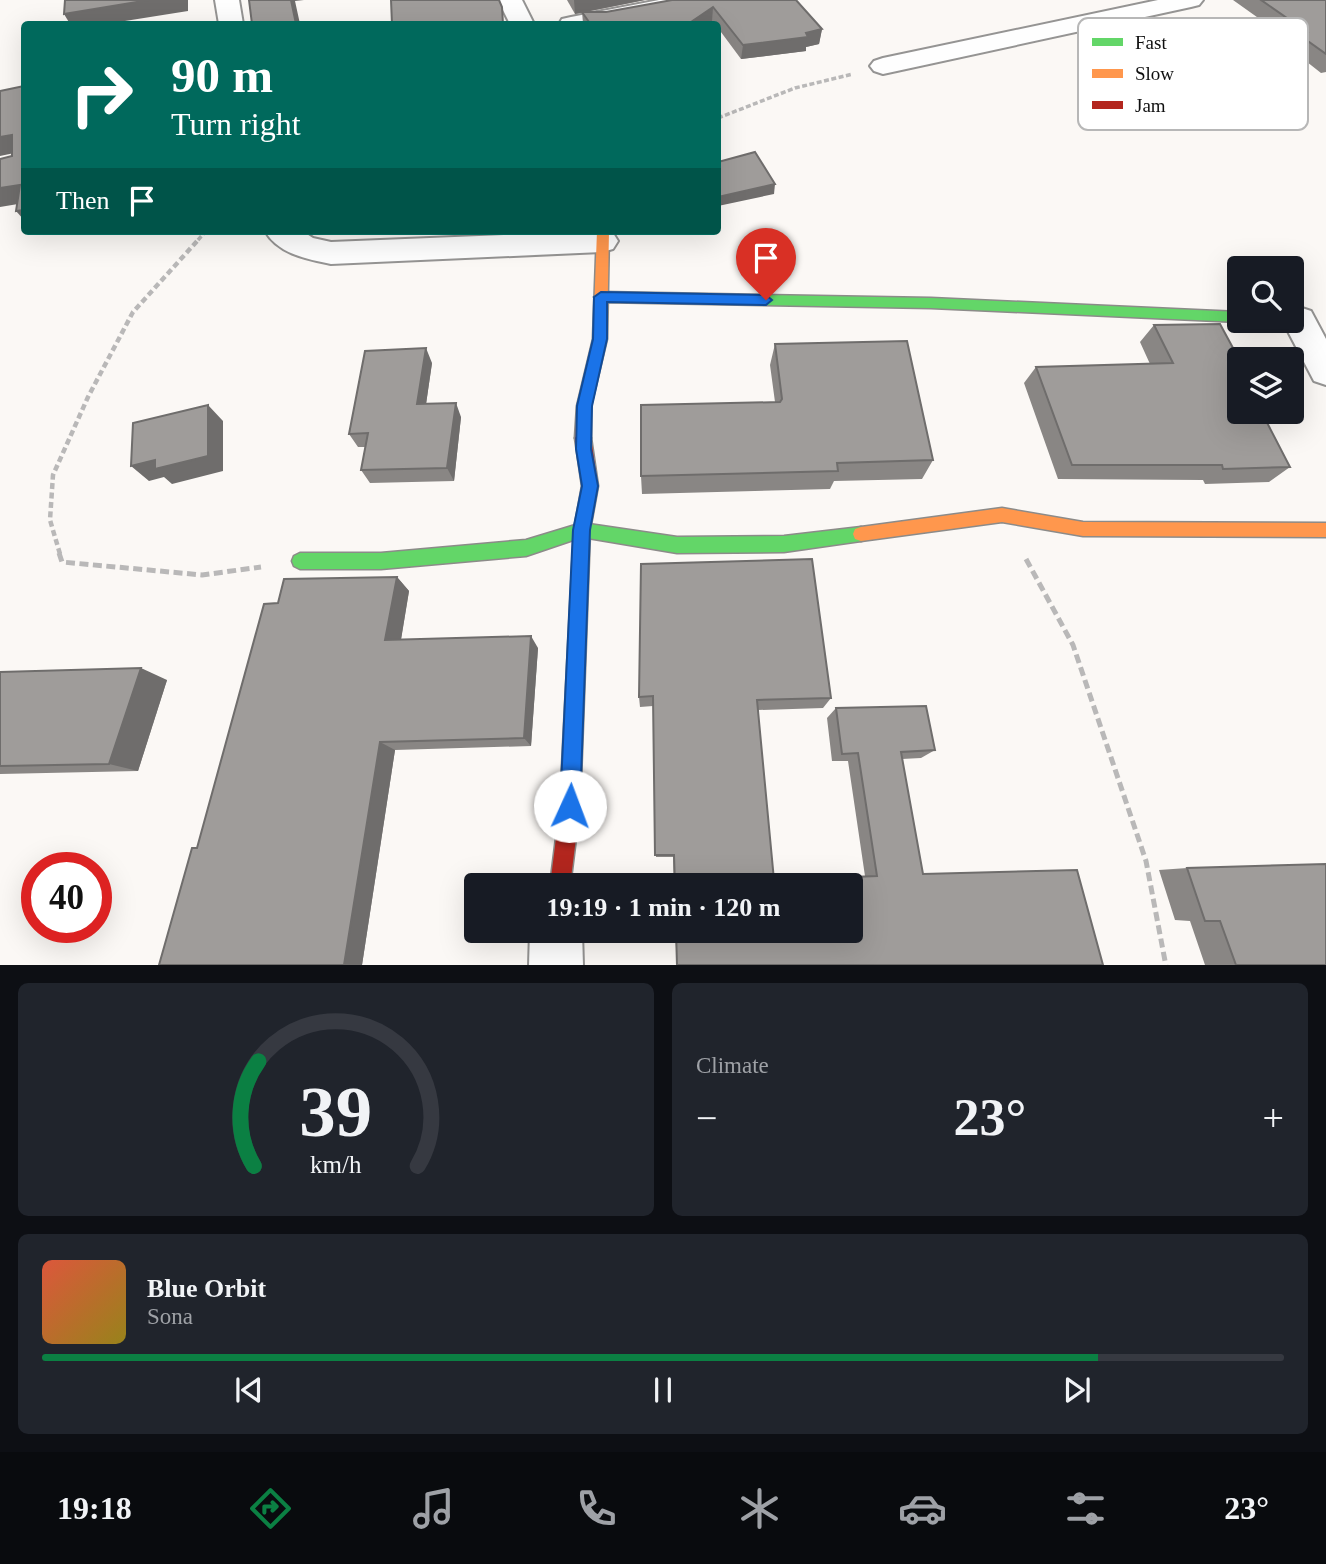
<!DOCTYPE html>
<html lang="en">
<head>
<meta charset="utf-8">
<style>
  :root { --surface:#171b24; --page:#20242c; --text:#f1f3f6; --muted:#9ea1a6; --line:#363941; --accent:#0b8043 }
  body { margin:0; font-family:Georgia,serif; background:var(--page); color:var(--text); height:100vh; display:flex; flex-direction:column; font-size:26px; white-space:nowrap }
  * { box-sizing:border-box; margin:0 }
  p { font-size:23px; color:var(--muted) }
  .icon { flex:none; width:38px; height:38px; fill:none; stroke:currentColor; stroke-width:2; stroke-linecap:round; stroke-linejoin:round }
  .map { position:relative; height:965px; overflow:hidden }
  .side { display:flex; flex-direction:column; gap:18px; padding:18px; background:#0d0f14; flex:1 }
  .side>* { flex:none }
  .guide { position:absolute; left:21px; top:21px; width:700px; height:214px; border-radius:7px; box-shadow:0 7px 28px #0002; background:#00695c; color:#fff; overflow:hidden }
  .controls { position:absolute; left:1227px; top:256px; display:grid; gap:14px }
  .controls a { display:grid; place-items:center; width:77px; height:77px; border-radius:7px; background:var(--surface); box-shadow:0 7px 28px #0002; font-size:35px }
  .speed { position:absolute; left:21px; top:852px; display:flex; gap:14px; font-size:35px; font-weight:700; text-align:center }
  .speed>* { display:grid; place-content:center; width:91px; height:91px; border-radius:50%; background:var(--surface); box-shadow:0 7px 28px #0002; line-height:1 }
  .speed .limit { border:10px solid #d22; background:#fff; color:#111 }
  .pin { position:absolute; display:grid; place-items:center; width:60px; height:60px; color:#fff; margin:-72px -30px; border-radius:50% 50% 50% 0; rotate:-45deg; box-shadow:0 0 7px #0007 }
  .pin .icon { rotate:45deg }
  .me { position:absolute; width:77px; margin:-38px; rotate:2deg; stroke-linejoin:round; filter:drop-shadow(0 0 5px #0008) }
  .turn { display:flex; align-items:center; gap:24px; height:147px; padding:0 35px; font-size:32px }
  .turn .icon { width:91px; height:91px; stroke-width:2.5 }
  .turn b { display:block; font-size:49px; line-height:60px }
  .then { display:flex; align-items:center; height:66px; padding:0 35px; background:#0003; gap:14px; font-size:26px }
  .big { font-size:52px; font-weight:700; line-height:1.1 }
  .side .tile { flex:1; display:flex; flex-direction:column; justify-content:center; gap:10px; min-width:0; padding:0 24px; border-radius:10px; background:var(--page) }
  .side .dial { align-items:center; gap:0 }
  .dial svg { height:182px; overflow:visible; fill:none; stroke:var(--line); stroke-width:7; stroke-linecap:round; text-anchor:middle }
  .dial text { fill:var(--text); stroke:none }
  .song { display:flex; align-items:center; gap:21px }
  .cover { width:84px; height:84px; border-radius:10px; background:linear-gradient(135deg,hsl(10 70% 55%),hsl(50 70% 35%)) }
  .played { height:7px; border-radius:4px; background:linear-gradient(90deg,var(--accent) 85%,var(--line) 85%) }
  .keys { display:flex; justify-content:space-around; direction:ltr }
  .heat { display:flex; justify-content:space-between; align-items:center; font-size:38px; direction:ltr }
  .side .tiles { flex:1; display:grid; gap:18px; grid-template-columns:1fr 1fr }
  .tile:last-child { grid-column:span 2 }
  .trip { position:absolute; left:464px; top:873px; width:399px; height:70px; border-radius:7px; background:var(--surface); box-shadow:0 7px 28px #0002; font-weight:700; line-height:70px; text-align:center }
  .tab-bar { display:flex; height:112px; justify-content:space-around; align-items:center; background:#090b0e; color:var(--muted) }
  .tab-bar .icon { width:49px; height:49px }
  .tab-bar .active { color:var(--accent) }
  .tab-bar b { font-size:32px; color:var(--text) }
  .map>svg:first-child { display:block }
</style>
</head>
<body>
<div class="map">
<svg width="1326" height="966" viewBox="0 0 1326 966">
  <rect width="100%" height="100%" fill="#fbf8f5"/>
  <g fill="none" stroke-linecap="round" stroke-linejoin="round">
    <g stroke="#959493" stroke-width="4">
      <g id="street">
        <polygon points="215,0 239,0 243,24 219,24"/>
        <polygon points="498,0 522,0 534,24 510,24"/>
        <polygon points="659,0 709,0 705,5 697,7 606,24 559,24 562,19 571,17"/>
        <polygon points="1158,0 1203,0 1199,5 1191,7 883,74 874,71 870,66 874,61 883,58"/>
        <path d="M265 231H302L313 238 331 242 605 231 613 233 618 241 613 249 602 252 331 264C307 259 278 254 265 231Z"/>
        <polygon points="1299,307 1311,311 1326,339 1326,385 1314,381 1282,320 1292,320 1292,310"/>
        <polygon points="530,931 582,931 583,966 529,966"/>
      </g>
    </g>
    <g stroke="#8c8b89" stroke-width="3">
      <g id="fast">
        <polygon points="601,292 931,298 1239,312 1239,320 1244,320 1239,322 931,308 601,302 594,297"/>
        <polygon points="582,523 677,537 784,536 861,527 867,529 869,534 867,539 861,541 784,552 677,553 582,537 526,556 381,569 300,569 294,566 292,561 294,556 300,553 381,553 526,540"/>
      </g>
    </g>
    <g stroke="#8c8b89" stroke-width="3">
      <g id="slow">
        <polygon points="597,231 609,231 607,339 591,406 591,438 588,442 578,442 575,438 577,406 593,339"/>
        <polygon points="1002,508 1083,522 1326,523 1326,537 1083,536 1002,522 861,541 855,539 853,534 855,529 861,527"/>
      </g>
    </g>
    <g stroke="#8c8b89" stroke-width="3">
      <polygon id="jam" points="583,432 588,434 591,438 598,486 590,530 580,806 570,886 550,886 560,806 574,530 582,486 575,438 578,434"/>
    </g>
    <g stroke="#b9b8b8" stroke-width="3.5" stroke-dasharray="5 2.5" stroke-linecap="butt">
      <polyline points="718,118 795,88 853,74"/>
      <polyline points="198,240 206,231"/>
    </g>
    <polyline stroke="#b9b8b8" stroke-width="4.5" stroke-dasharray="6 3.5" stroke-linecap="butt" points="60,554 50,520 53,475 88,397 133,312 199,239"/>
    <g stroke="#b9b8b8" stroke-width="5" stroke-dasharray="9 4.5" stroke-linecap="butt">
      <polyline points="59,553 62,562 202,575 261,567"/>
      <polyline points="1026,559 1073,645 1146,861 1166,966"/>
    </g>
    <use href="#street" fill="#fefefe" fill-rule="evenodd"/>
    <use href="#fast" fill="#63d668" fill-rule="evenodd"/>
    <use href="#slow" fill="#ff974d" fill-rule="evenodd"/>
    <use href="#jam" fill="#b3261e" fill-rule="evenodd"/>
  </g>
  <g fill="#898684">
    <polygon points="567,0 645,0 575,14"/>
    <polygon points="672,0 822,29 819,44 806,47 806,51 741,59 718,28 718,24 714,24 712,22 708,24 578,24 583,23 582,12 606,12"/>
    <polygon points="1233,0 1326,0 1326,72 1321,73 1288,47 1292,42"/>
    <polygon points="1154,325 1239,411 1264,411 1261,413 1290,467 1269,482 1205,484 1203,480 1058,479 1024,383 1036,367 1150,364 1140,342"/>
    <polygon points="775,344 933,460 922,479 834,481 830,489 642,494 641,476 775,402 770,365"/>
    <polygon points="432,363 426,404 461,417 454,481 370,483 361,470 365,447 358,447 349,434"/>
    <polygon points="641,564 831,698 823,708 758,710 774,880 865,876 848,761 832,761 827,718 836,708 935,750 921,758 902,759 923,874 1103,965 677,965 675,931 850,931 850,886 674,886 673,857 656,857 653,706 640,707 639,697"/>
    <polygon points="397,577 409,591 401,639 538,648 531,746 395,750 362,965 159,965 197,848"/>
    <polygon points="0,672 167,680 138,771 0,774"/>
    <polygon points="1187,868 1326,965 1205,965 1190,921 1175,920 1159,870"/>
  </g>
  <g fill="#6f6d6c">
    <polygon points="149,0 188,0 188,11 106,24 70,24 64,14"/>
    <polygon points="291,0 304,0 295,1 300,24 296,24"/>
    <polygon points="574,0 645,0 575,14"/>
    <polygon points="713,7 712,22 708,24 688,24"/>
    <polygon points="822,29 819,44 806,47 806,51 741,59 743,45"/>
    <polygon points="12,135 24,151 0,156 0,137"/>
    <polygon points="775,184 774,194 718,206 718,197"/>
    <polygon points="20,185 24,203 0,207 0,188"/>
    <polygon points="24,210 24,220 16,211"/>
    <polygon points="426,348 432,363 424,418 417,404"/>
    <polygon points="456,403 461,417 454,481 447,468"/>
    <polygon points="208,405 223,421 223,471 172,484 164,477 149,481 131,466"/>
    <polygon points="397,577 409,591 399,652 385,640"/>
    <polygon points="531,636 538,648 531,746 524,738"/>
    <polygon points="141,668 167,680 138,771 109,764"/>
    <polygon points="380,742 395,750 362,965 344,965"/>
  </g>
  <g fill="#9f9c9a" stroke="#6f6d6c" stroke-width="2">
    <polygon points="65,0 149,0 64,14"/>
    <polygon points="249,0 291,0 296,24 252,24"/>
    <polygon points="391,0 499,0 502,7 503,24 392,24"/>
    <polygon points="672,0 796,0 822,29 806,33 808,37 743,45 713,7 688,24 578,24 589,22 582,12 606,12"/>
    <polygon points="1261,0 1326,0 1326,54 1298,34 1307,32"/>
    <polygon points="24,86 24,210 16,211 20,185 0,188 0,159 12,156 12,135 0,137 0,91"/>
    <polygon points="755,152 775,184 718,197 718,162"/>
    <polygon points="1220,324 1239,359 1239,411 1261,411 1290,467 1223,469 1222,465 1072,465 1036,367 1173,363 1154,325"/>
    <polygon points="907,341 933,460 837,463 838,471 641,476 641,405 780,402 782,399 775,344"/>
    <polygon points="426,348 417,404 456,403 447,468 361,470 368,433 349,434 365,351"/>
    <polygon points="208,405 208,456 155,469 155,460 131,466 133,423"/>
    <polygon points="812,559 831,698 757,700 774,880 877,876 858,753 842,754 836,708 926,706 935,750 901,752 923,874 1077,870 1103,965 677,965 676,931 850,931 850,886 675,886 674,855 655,855 653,696 639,697 641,564"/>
    <polygon points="397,577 385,640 531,636 524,738 380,742 344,965 159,965 192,848 197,848 264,604 278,603 284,579"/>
    <polygon points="141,668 109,764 0,766 0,672"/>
    <polygon points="1326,864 1326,965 1236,965 1220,921 1205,921 1187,868"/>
  </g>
  <polygon fill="#1a73e8" stroke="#114b97" stroke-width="2" points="601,292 766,295 772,300 766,305 607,302 607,339 592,406 591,449 598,486 590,530 580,806 577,813 570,816 563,813 560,806 573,530 582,486 576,449 577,406 593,339 594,297"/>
  <rect x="1078" y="18" width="230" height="112" rx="10" fill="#fff" stroke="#b7b7b7" stroke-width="2"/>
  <rect x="1092" y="38" width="31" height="8" fill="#63d668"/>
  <rect x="1092" y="69" width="31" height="9" fill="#ff974d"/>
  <rect x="1092" y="101" width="31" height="8" fill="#b3261e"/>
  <g font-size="19" fill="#0f0f0f">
    <text x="1135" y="49">Fast</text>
    <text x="1135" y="80">Slow</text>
    <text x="1135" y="112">Jam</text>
  </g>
</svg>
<div class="controls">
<a><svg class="icon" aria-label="search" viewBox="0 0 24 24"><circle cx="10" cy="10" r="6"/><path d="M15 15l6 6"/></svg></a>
<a><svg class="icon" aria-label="layers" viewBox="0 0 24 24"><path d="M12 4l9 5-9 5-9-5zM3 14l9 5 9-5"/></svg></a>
</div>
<div class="speed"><div class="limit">40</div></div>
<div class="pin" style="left:766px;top:300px;background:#d93025"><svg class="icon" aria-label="arrive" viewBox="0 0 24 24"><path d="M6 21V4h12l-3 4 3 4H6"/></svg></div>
<svg class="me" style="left:570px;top:806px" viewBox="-20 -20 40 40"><circle r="19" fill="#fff"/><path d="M0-13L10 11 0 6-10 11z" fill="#1a73e8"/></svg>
<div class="trip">19:19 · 1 min · 120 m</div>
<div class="guide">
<div class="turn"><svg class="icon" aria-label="right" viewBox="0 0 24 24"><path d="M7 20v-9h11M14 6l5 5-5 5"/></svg><div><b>90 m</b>Turn right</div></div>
<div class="then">Then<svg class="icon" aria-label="arrive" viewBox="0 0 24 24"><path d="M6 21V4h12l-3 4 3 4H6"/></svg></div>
</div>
</div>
<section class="side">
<div class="tiles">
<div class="tile dial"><svg viewBox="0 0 100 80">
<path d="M14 69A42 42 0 1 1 86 69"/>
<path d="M14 69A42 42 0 0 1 16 23" stroke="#0b8043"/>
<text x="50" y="56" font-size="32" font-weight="700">39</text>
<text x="50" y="72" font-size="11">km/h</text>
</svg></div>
<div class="tile"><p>Climate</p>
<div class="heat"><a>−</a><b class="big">23°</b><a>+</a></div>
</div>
<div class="tile">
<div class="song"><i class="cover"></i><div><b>Blue Orbit</b><p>Sona</p></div></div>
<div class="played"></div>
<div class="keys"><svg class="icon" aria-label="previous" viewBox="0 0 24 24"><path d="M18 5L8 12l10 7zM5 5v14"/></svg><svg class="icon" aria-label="pause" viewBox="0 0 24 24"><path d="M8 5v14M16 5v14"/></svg><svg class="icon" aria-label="next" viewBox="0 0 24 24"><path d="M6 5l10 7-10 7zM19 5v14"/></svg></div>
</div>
</div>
</section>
<nav class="tab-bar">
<b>19:18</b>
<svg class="icon active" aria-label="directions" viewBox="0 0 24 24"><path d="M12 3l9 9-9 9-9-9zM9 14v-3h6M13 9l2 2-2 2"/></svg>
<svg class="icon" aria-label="music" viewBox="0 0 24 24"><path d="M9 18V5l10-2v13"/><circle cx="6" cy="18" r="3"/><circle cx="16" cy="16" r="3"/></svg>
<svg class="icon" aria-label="phone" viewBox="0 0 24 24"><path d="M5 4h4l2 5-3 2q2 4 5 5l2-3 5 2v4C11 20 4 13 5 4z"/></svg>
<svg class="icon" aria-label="climate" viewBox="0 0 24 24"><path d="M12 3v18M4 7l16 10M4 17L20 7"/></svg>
<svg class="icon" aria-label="car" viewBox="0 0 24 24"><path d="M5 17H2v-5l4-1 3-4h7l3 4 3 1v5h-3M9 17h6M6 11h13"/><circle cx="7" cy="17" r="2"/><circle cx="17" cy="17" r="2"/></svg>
<svg class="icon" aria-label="filters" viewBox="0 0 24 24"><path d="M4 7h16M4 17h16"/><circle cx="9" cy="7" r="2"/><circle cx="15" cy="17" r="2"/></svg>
<b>23°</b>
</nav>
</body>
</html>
